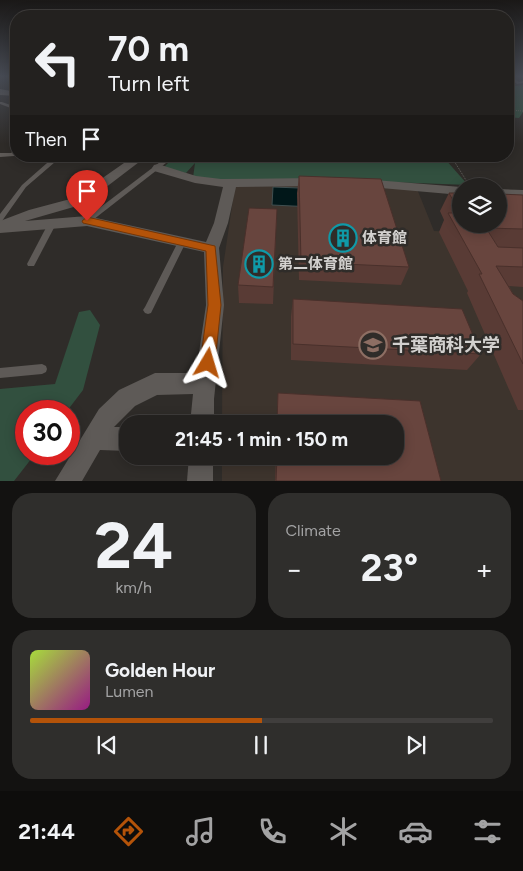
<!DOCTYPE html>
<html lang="en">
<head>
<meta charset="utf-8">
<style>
  :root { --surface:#23211f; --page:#2f2e2c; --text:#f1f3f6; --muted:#a3a3a4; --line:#403e3d; --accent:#b45309 }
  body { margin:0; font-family:Figtree,"Noto Sans JP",sans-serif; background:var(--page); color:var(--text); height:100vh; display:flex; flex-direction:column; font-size:19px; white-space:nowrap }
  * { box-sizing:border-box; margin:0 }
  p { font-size:16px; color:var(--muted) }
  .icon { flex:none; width:28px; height:28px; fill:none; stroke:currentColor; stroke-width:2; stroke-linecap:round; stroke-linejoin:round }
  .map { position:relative; height:481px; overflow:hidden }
  .sheet { display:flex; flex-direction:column; gap:12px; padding:12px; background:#131211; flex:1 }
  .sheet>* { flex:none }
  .top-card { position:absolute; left:10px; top:10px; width:504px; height:152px; border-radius:20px; box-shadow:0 2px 12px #0003,0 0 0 1px var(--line); background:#23211f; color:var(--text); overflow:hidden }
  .buttons { position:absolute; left:452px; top:178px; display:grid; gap:10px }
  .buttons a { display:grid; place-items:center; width:55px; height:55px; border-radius:50%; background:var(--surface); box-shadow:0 2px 12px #0003,0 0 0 1px var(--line); font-size:25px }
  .speed { position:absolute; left:15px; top:400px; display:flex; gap:10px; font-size:25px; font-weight:700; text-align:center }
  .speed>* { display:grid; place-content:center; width:65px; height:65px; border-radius:50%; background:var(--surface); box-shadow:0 2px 12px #0003,0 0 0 1px var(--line); line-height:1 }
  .speed .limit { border:8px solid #d22; background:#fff; color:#111 }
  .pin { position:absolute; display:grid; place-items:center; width:42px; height:42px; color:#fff; margin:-51px -21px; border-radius:50% 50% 50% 0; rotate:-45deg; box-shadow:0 0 5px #0007 }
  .pin .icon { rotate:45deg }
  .me { position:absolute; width:55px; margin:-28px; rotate:7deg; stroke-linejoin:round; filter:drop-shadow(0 0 4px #0008) }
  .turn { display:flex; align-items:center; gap:18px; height:105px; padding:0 15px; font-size:22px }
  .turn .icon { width:65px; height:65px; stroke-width:2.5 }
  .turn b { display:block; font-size:35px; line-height:42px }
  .then { display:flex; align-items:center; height:48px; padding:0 15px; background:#0003; gap:10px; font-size:19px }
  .big { font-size:38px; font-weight:700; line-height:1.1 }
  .sheet .widget { flex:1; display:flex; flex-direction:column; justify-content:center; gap:8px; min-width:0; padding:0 18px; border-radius:20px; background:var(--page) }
  .sheet .dial { align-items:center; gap:0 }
  .dial b { font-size:65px; line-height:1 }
  .song { display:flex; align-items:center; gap:15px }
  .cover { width:60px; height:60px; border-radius:8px; background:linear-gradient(135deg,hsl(80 70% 55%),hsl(310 70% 35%)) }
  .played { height:5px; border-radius:2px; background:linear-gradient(90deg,var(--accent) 50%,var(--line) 50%) }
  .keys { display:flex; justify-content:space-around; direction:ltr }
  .heat { display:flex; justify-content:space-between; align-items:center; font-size:28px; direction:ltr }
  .sheet .tiles { flex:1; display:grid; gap:12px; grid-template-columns:1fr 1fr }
  .widget:last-child { grid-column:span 2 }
  .trip { position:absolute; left:119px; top:415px; width:285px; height:50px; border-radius:20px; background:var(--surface); box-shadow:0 2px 12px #0003,0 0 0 1px var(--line); font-weight:700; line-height:50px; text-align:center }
  .dock { display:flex; height:80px; justify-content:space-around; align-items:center; background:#0e0d0c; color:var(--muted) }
  .dock .icon { width:35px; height:35px }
  .dock .current { color:var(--accent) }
  .dock b { font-size:22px; color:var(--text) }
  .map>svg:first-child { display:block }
</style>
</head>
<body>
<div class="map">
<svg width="523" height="481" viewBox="0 0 523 481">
  <rect width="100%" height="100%" fill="#2f2c29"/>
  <polygon fill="#3d342d" points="326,184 417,189 434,231 523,235 523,481 222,481 222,456 395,456 395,424 222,424 223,267 235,186"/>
  <g fill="#32503f">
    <polygon points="523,85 523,112 519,118 508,117 508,87"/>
    <polygon points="175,156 446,156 445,159 468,185 339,180 234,181 193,178 195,163 186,173 164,167"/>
    <polygon points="90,310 100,325 83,390 67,411 26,411 26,454 35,454 14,481 0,481 0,389 55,384 79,312"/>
  </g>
  <polygon fill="#011719" stroke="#404f50" points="273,187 351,190 354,209 272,205"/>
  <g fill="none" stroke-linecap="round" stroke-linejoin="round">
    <g stroke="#666360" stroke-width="1" stroke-dasharray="1 1" stroke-linecap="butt">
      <polyline points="508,110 523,111"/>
      <polyline points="451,156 469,185"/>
    </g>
    <polyline stroke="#666360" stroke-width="2" stroke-dasharray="2.5 2.5" stroke-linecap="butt" points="468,183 470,186"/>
    <g fill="#5e5a57" fill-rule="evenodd">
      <polygon points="508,76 511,76 519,82 523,81 523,83 517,84"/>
      <polygon points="2,102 16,107 16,110 0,104 0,102"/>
      <polygon points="16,149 16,154 14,156 0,157 0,153 11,153"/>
      <polygon points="55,156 62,156 26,187 2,221 0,221 0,214 22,185"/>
      <polygon points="168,156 175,156 89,223 85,223 83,221 85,219"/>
      <polygon points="49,222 55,222 56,224 34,266 28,266 27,264"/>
      <polygon points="182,239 186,242 151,313 148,314 145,313 143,310 145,307 178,242"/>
      <polygon points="42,364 46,366 47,369 46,372 42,374 0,378 0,368"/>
    </g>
    <g fill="#5e5a57" fill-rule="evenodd">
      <polygon points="0,89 16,92 16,96 0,95"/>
      <polygon points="134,156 147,156 84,204 25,221 87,216 206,242 214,223 223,187 195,183 154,171 152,168 154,165 158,164 196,176 221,179 317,178 323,182 317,186 236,187 228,223 219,248 224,305 214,399 214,424 190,424 193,394 157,395 135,406 114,427 128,427 128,451 100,450 82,481 55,481 99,409 119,390 155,373 196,373 206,305 204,252 87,226 0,233 0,221 29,210 74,198"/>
      <polygon points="362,179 461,187 461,195 358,186 356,183"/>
      <polygon points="499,189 523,190 523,198 499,197"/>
      <polygon points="189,456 213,456 213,481 187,481"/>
    </g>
  </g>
  <g fill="#593b35">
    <polygon points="299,176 409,267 401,285 299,280 297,193"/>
    <polygon points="449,193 523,195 523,287 509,286 513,294 523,301 523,410 518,410 467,293 468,291 439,232 444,220 440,211"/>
    <polygon points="277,209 273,304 239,303 238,285"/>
    <polygon points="293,299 481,354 467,370 291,360 291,316"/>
    <polygon points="278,393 420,401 441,481 275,481 276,456 395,456 395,424 277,424"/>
  </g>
  <g fill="#68453e" stroke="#49302b">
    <polygon points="299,176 381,179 409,267 301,262"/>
    <polygon points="449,193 461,193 461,224 499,224 499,194 523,195 523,229 486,228 498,247 523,248 523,267 496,266 513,294 523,301 523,364 479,274 482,274 448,213 460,213"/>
    <polygon points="249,208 277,209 273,287 238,285"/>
    <polygon points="293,299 462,309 481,354 293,344"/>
    <polygon points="278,393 420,401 441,481 276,481 277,456 395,456 395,424 277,424"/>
  </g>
  <linearGradient id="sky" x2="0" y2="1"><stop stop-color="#1a1817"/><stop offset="0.53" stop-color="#474b54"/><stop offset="1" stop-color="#474b54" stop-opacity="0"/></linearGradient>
  <rect width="523" height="144" fill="url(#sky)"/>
  <polygon fill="#b45309" stroke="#753606" points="87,217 215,246 221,305 215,363 213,369 208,371 202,369 200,363 208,305 206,251 83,223 82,221"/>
  <defs>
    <g id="building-ring" transform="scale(1.4375)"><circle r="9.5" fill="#2f2c29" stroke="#0f9aa8" stroke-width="1.5"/><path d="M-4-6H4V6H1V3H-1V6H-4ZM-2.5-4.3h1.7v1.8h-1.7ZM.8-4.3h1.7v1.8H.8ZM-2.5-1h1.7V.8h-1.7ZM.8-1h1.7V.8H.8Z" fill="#0f9aa8"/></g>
    <g id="university-ring" transform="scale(1.4375)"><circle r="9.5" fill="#2f2c29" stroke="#8d6e63" stroke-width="1.5"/><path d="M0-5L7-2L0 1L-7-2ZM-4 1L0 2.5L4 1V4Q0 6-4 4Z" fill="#8d6e63"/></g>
  </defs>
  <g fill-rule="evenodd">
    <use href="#building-ring" x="343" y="238"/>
    <use href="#building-ring" x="259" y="264"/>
    <use href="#university-ring" x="373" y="345"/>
  </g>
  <g text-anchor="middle" stroke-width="5" stroke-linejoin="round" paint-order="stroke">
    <g font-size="15" font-weight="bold" fill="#d3d1cf" stroke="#2f2c29" text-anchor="start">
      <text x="362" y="243">体育館</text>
      <text x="278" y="269">第二体育館</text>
    </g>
    <g font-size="18" font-weight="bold" fill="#d3d1cf" stroke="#2f2c29" text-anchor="start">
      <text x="392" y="351">千葉商科大学</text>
    </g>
  </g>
</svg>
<div class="buttons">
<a><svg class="icon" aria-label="layers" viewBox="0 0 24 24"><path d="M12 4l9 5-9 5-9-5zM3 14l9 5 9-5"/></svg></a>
</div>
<div class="speed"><div class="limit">30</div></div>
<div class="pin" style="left:87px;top:221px;background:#d93025"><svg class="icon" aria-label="arrive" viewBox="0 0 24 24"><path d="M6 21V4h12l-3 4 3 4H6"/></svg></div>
<svg class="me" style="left:208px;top:363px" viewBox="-20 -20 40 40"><path d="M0-17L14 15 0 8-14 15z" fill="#b45309" stroke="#fff" stroke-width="4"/></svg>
<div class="trip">21:45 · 1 min · 150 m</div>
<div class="top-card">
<div class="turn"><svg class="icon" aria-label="left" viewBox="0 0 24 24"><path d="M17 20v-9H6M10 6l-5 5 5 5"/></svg><div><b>70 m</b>Turn left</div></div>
<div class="then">Then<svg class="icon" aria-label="arrive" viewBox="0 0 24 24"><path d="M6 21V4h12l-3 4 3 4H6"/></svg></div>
</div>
</div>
<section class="sheet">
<div class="tiles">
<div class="widget dial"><b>24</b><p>km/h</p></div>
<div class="widget"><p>Climate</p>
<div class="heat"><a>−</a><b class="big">23°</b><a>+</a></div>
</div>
<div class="widget">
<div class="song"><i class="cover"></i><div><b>Golden Hour</b><p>Lumen</p></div></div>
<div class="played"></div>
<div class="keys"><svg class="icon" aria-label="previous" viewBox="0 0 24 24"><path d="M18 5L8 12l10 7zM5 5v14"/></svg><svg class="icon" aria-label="pause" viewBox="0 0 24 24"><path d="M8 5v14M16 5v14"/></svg><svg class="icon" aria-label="next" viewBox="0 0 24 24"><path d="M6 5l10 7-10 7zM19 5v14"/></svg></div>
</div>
</div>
</section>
<nav class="dock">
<b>21:44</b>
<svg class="icon current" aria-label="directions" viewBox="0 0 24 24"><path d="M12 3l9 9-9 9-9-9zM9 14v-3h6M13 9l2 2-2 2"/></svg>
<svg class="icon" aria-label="music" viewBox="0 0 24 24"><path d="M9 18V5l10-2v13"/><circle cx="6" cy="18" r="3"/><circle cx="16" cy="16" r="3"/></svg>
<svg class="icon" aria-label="phone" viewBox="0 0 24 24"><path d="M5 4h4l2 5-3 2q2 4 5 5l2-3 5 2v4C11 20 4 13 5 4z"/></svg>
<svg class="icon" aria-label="climate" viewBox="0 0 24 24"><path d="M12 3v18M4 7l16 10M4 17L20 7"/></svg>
<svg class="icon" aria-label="car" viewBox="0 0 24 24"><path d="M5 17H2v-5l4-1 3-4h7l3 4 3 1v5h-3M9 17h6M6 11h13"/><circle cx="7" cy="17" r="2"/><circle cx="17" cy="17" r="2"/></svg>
<svg class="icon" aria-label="filters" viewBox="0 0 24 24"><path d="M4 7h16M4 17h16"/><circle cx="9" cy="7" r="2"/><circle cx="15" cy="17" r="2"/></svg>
</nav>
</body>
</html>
